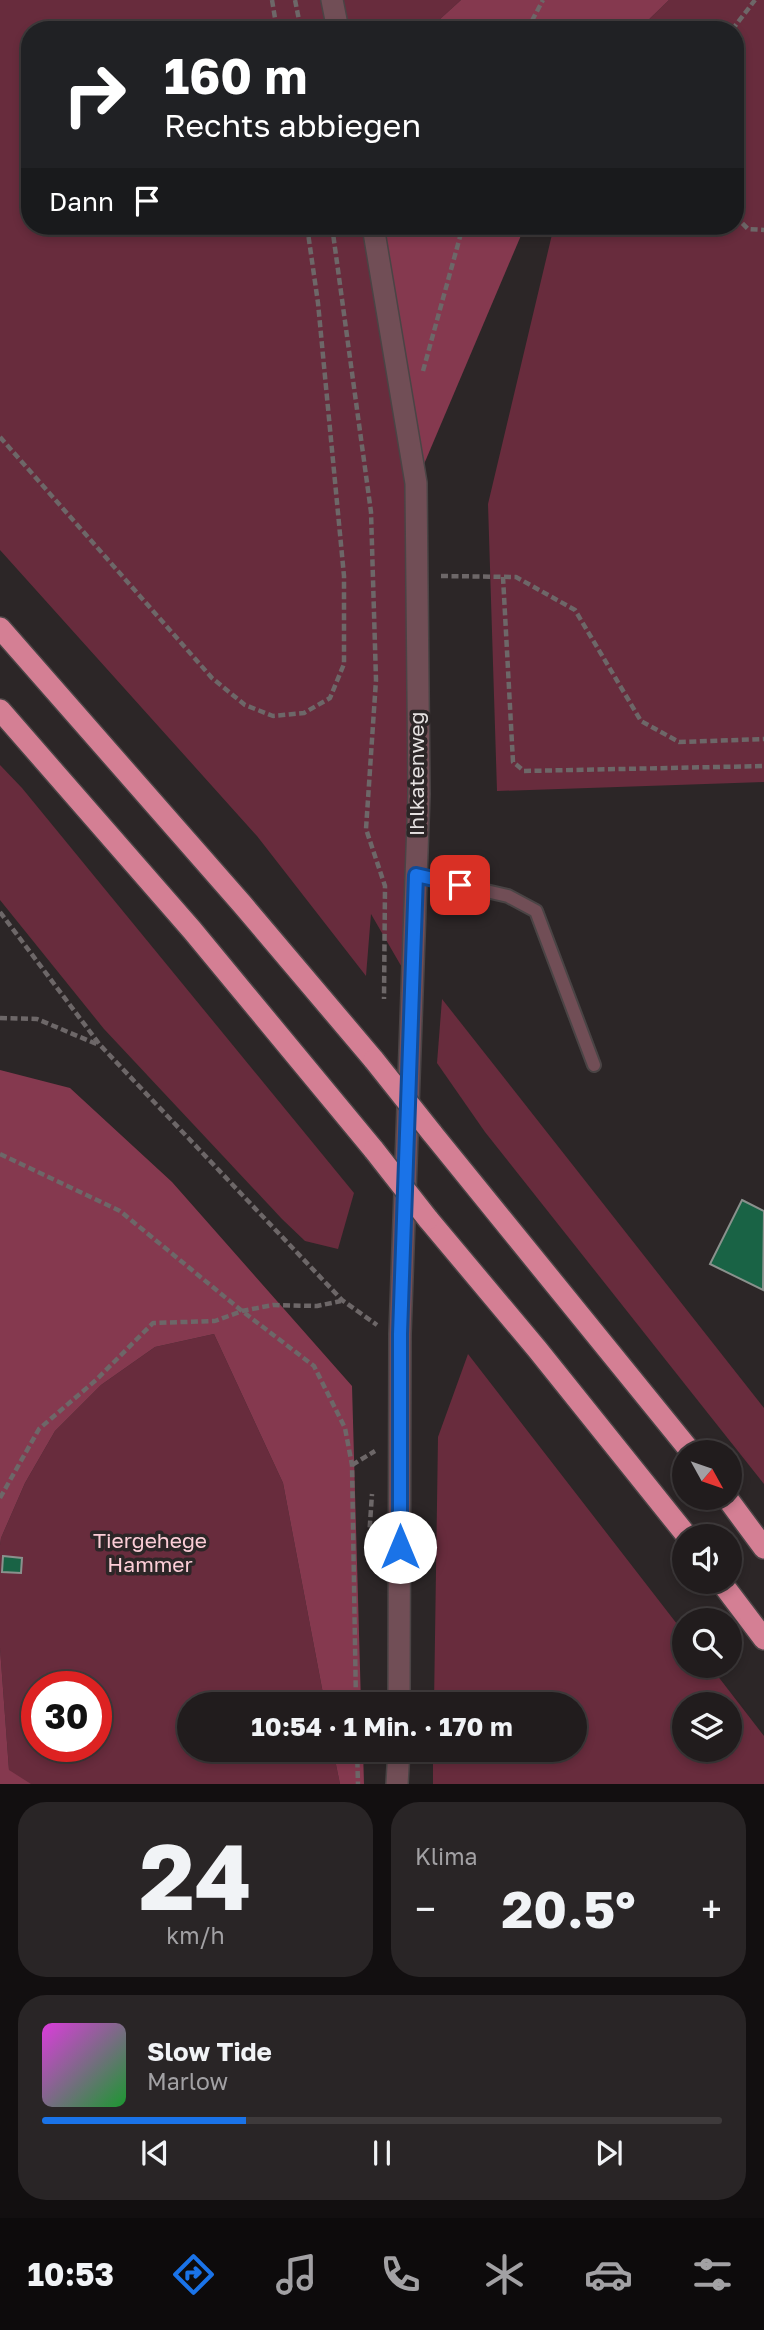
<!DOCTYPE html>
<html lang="de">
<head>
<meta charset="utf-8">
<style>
  :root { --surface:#211c1d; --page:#292526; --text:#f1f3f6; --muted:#a2a1a4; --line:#3e3a3b; --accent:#1a73e8 }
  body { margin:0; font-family:"Golos Text",sans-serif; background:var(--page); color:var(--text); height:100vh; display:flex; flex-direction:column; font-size:26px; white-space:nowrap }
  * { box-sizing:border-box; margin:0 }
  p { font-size:23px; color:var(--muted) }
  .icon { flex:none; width:38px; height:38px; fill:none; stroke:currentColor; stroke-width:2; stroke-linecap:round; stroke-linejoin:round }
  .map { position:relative; height:1784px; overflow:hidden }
  .details { display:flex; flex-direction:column; gap:18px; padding:18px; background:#120f10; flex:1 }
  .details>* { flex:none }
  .banner { position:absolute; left:21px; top:21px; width:723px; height:214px; border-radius:28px; box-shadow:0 4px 10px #0003,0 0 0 2px var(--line); background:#202124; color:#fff; overflow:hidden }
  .needle { width:46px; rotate:130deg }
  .buttons { position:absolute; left:672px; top:1440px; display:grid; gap:14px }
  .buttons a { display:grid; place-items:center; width:70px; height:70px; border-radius:50%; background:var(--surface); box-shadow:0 4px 10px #0003,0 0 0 2px var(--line); font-size:35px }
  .speed { position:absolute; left:21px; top:1671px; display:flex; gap:14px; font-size:35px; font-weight:700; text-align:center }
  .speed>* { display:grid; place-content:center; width:91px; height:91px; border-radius:50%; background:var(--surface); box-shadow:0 4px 10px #0003,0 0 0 2px var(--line); line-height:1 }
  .speed .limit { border:10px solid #d22; background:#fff; color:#111 }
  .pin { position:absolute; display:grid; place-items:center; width:60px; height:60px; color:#fff; margin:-30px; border-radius:14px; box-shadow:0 4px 10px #0006 }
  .me { position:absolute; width:77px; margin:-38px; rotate:0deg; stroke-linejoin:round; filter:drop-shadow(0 0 5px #0008) }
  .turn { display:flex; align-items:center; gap:24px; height:147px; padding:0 28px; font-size:32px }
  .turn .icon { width:91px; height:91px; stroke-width:2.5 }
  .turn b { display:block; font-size:49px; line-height:60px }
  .then { display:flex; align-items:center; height:66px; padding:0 28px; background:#0003; gap:14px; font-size:26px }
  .big { font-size:52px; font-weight:700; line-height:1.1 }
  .details .tile { flex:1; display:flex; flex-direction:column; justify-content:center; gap:10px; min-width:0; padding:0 24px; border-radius:28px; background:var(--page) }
  .details .dial { align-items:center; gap:0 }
  .dial b { font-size:91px; line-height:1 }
  .song { display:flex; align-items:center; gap:21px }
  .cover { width:84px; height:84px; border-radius:10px; background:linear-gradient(135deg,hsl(300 70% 55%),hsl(130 70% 35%)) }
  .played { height:7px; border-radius:4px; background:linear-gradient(90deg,var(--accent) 30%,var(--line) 30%) }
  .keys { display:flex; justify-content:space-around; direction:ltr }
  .heat { display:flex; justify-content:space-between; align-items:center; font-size:38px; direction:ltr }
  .details .tiles { flex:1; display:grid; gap:18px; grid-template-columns:1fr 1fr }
  .tile:last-child { grid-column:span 2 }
  .trip { position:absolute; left:177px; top:1692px; width:410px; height:70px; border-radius:35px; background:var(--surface); box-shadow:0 4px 10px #0003,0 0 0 2px var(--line); font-weight:700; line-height:70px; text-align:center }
  .menu { display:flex; height:112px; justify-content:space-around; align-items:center; background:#0d0b0c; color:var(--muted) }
  .menu .icon { width:49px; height:49px }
  .menu .current { color:var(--accent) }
  .menu b { font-size:32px; color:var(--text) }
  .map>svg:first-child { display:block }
</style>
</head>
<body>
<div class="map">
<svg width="764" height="1784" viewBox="0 0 764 1784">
  <rect width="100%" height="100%" fill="#2c2627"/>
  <g fill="#682c3d" fill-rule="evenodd">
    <polygon points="0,0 461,0 428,30 30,30 30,226 373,226 416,483 411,983 371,914 366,976 257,836 0,550"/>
    <polygon points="669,0 764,0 764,782 497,791 488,504 554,226 735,226 735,30 638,30"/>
    <polygon points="0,765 22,788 354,1193 338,1249 305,1241 282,1219 104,1029 0,900"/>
    <polygon points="442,999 764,1408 764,1484 485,1132 437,1063"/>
    <path d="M214 1334 283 1483 325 1704H189V1750H333L340 1784H13L9 1770 0 1648V1545L1 1538 25 1483 55 1431 101 1385 155 1347ZM37 1687H96V1746H37Z"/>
    <path d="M468 1354 684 1633V1666H710L764 1736V1784H433V1750H574V1704H434L438 1437ZM684 1704H730V1750H684Z"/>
  </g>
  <g fill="#85394f">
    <polygon points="461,0 669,0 638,30 428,30"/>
    <polygon points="373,226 525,226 416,483"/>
    <polygon points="0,1070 70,1088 172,1182 352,1386 361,1704 325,1704 283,1483 214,1334 155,1347 101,1385 55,1431 25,1483 1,1538 0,1545"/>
    <polygon points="0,1648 9,1770 31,1784 0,1784"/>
    <polygon points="333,1750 363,1750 364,1784 340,1784"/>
  </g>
  <g fill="#196345" stroke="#8a918d" stroke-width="2">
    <polygon points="742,1200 764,1211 763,1290 710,1264"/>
    <polygon points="3,1556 22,1558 21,1573 2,1572"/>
  </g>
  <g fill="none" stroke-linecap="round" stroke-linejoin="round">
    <g stroke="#4a4445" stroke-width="16">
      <polyline id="service" points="416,875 508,896 536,911 594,1065"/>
    </g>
    <g stroke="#4a4445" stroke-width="24">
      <g id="minor">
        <polyline points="332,0 338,30"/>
        <polyline points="373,226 416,483 419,794 400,1334 399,1704"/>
        <polyline points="397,1784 399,1750"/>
      </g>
    </g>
    <g stroke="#4a4445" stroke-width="24">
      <g id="motorway">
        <polyline points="0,628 242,904 374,1060"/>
        <polyline points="0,710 192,930 374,1150"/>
        <polyline points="432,1133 691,1452"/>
        <polyline points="428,1219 537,1349 687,1536"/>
        <polyline points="727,1498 764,1548"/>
        <polyline points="721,1582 764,1639"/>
      </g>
    </g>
    <g stroke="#6d6768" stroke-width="4.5" stroke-dasharray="7 3.5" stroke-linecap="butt">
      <polyline points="272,0 277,30"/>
      <polyline points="295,0 301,30"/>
      <polyline points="527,30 543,0"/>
      <polyline points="732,30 755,0"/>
      <polyline points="735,216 748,229 764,230"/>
      <polyline points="332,226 371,512 376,680 366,829 385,886 384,999"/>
      <polyline points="423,371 463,226"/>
      <polyline points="0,437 212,678 245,705 273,716 304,713 330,698 344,664 344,576 318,303 307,226"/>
      <polyline points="441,576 516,577 575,610 641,721 679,742 764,739"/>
      <polyline points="503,577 513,762 524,771 764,766"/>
      <polyline points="0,912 100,1045 342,1300 377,1325"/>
      <polyline points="0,1018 37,1019 99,1045"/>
      <polyline points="0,1154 120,1211 242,1311 314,1366 345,1428 352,1465 356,1704"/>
      <polyline points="352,1465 375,1451"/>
      <polyline points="0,1498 39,1429 96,1380 153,1323 215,1321 242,1311 273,1305 317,1306 341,1301"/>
      <polyline points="369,1538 372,1494"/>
      <polyline points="357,1750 358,1784"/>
    </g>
    <use href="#service" stroke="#714e56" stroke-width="12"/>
    <use href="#minor" stroke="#714e56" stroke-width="21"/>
    <use href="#motorway" stroke="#d47f94" stroke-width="21"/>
    <g stroke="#4a4445" stroke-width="24" stroke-linecap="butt">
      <g id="motorway-bridge">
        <polyline points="374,1060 432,1133"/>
        <polyline points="374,1150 428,1219"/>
      </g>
    </g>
    <use href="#motorway-bridge" stroke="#d47f94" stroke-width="21"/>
  </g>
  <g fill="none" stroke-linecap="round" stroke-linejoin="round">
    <g stroke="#114b97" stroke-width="18">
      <polyline id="route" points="400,1547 400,1334 416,875 460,885"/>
    </g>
    <use href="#route" stroke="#1a73e8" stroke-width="12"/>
  </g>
  <g text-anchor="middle" stroke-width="7" stroke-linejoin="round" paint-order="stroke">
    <g font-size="21" fill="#e5e1e1" stroke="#2c2627">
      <text transform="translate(417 774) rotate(-90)" y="7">Ihlkatenweg</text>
    </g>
    <g font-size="21" fill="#fccdd7" stroke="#2c2627">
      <text x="150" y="1548">Tiergehege<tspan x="150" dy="24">Hammer</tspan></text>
    </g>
  </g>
</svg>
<div class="buttons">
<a><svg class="needle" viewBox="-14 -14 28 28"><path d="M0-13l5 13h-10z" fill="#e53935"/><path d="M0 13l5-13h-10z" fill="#a2a1a4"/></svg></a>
<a><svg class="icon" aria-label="sound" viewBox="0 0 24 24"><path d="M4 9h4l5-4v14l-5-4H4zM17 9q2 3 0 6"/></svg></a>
<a><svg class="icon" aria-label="search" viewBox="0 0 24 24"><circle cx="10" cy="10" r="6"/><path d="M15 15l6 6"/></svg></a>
<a><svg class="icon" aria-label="layers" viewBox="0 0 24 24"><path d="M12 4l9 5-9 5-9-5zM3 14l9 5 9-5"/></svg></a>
</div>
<div class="speed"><div class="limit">30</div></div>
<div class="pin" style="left:460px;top:885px;background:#d93025"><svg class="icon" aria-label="arrive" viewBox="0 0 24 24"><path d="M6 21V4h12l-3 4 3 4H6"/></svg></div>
<svg class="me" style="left:400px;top:1547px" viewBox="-20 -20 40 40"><circle r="19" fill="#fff"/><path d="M0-13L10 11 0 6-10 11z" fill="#1a73e8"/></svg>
<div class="trip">10:54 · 1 Min. · 170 m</div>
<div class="banner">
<div class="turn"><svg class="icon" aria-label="right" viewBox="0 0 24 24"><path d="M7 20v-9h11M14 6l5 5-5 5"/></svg><div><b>160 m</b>Rechts abbiegen</div></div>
<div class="then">Dann<svg class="icon" aria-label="arrive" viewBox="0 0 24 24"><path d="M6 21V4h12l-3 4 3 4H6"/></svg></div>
</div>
</div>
<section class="details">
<div class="tiles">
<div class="tile dial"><b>24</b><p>km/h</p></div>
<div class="tile"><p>Klima</p>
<div class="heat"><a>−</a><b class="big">20.5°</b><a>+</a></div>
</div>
<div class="tile">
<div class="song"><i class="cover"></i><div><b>Slow Tide</b><p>Marlow</p></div></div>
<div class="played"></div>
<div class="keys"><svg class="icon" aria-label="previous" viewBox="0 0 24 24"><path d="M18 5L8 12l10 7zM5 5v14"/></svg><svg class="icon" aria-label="pause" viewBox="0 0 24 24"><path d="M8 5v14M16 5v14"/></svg><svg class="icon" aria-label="next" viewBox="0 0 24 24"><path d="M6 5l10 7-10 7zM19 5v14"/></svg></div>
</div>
</div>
</section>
<nav class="menu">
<b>10:53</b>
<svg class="icon current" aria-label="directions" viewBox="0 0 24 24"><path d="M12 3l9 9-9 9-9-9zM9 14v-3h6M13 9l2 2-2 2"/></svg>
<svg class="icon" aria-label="music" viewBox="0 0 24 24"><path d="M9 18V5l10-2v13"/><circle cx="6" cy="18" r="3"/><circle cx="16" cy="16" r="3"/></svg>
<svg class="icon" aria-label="phone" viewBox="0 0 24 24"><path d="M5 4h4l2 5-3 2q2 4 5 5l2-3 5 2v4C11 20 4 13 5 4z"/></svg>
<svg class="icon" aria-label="climate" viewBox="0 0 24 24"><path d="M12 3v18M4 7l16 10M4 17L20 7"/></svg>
<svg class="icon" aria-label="car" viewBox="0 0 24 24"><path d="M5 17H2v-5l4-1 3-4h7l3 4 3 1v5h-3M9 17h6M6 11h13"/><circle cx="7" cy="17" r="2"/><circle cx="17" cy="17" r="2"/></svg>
<svg class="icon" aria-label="filters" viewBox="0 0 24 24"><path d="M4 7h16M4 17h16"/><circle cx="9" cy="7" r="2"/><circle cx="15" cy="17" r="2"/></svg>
</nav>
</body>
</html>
